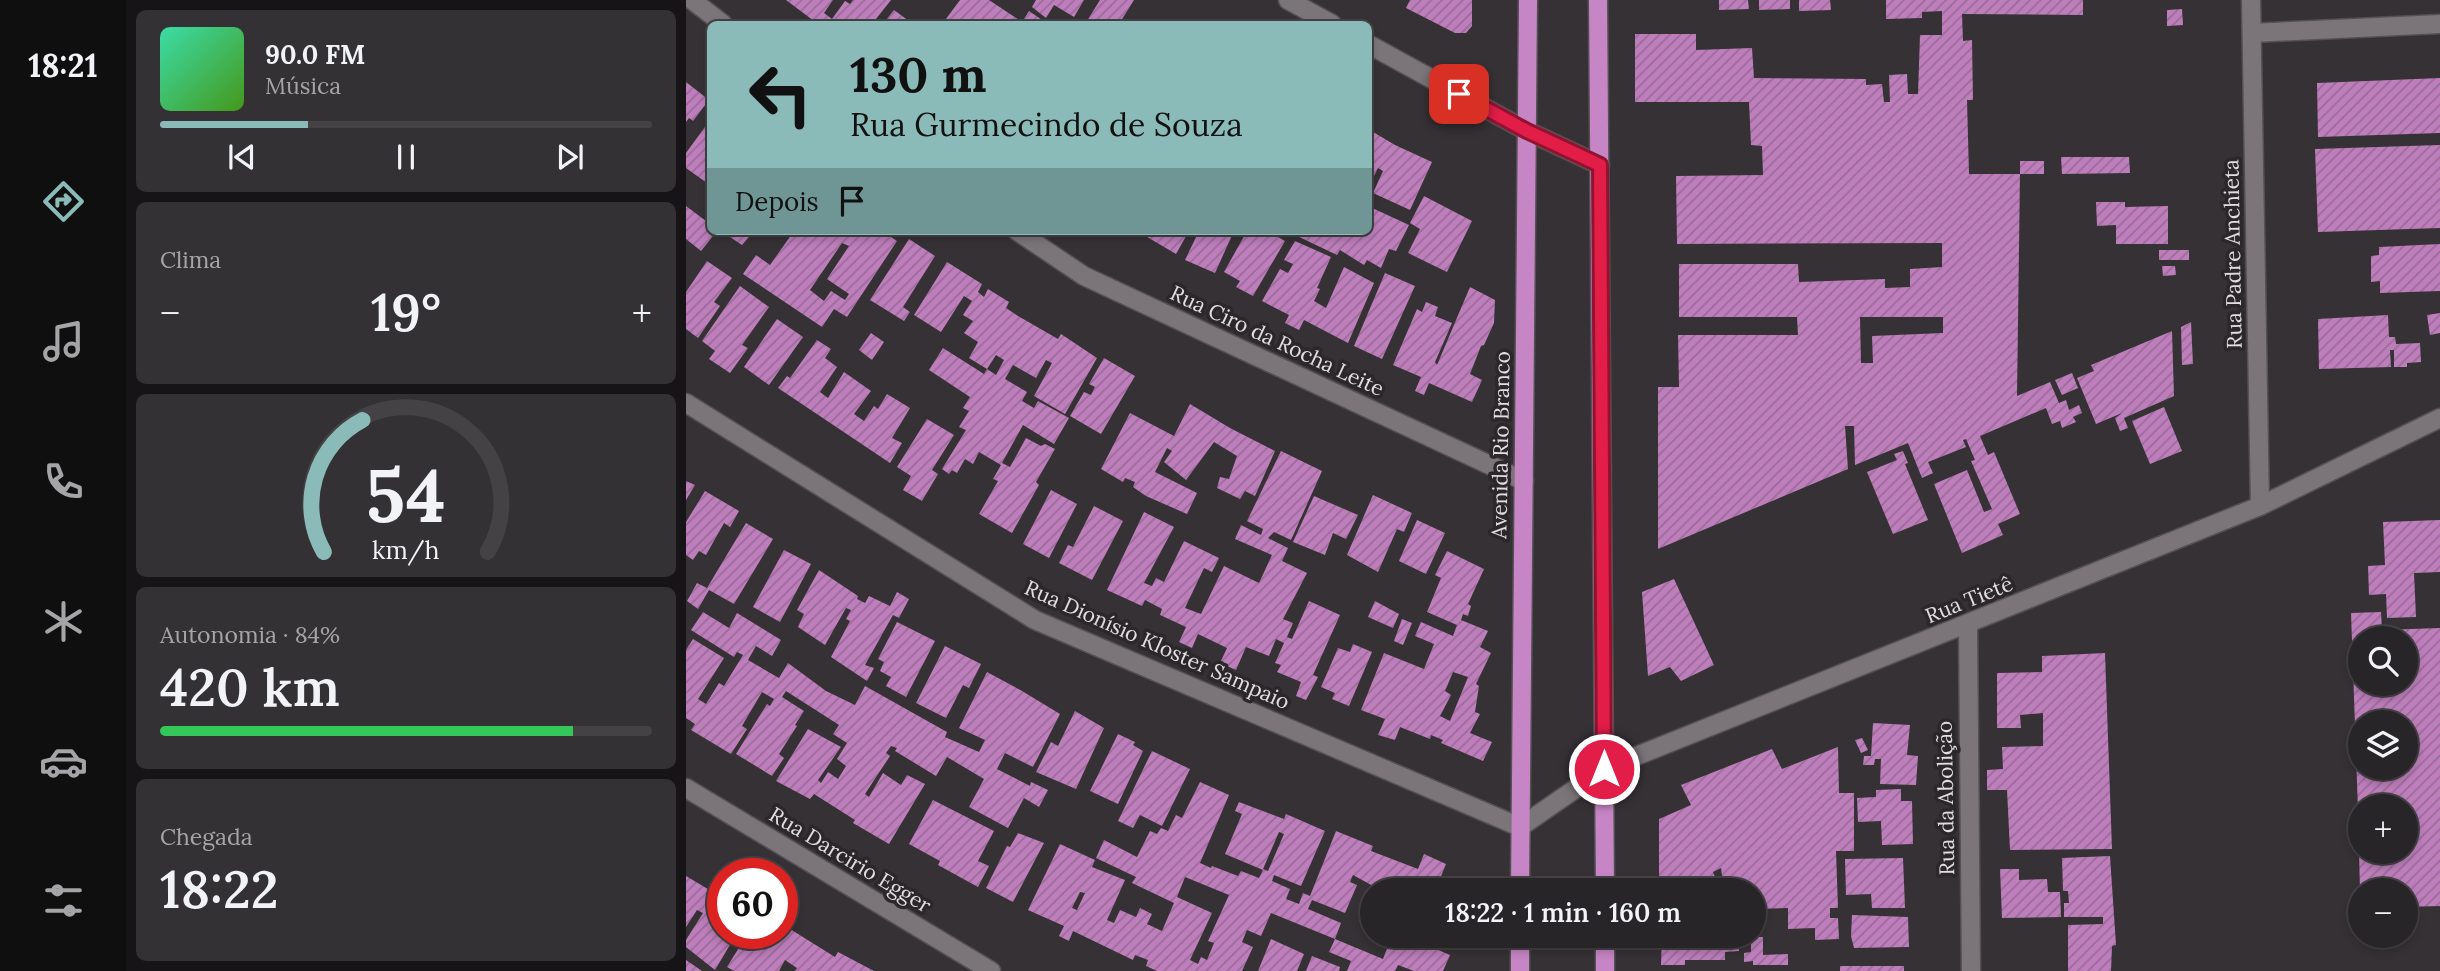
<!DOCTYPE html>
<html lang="pt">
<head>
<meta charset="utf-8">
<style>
  :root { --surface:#282528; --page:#343134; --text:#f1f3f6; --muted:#a5a5a8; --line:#444245; --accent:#8bbbb9 }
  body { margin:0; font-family:Lora,serif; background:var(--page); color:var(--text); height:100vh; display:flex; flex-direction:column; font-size:26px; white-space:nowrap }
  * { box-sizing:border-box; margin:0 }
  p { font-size:23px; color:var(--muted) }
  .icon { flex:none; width:38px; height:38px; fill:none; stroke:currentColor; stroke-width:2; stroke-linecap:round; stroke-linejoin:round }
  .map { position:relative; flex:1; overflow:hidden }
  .panel { display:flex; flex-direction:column; gap:10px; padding:10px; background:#161416; width:560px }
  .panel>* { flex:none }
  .hud { position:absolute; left:21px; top:21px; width:665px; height:214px; border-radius:10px; box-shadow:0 4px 10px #0003,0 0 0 2px var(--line); background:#8bbbb9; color:#111; overflow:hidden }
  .fabs { position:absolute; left:1662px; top:626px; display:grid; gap:14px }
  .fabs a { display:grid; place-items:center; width:70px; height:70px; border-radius:50%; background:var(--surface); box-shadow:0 4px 10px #0003,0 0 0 2px var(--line); font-size:35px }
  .speed { position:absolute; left:21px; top:858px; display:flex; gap:14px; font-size:35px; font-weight:700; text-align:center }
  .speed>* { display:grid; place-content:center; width:91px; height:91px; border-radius:50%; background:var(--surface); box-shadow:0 4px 10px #0003,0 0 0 2px var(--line); line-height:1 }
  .speed .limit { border:10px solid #d22; background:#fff; color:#111 }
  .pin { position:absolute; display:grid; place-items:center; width:60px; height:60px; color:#fff; margin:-30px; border-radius:14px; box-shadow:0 4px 10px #0006 }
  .me { position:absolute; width:77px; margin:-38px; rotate:0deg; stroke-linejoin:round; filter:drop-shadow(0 0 5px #0008) }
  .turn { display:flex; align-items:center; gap:24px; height:147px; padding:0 28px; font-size:32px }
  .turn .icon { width:91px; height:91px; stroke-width:2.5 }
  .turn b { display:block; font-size:49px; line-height:60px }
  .then { display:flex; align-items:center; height:66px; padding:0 28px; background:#0003; gap:14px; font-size:26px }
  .big { font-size:52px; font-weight:600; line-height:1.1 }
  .panel .widget { flex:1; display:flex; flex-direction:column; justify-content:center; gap:10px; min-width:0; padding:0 24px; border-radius:10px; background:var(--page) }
  .panel .dial { align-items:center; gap:0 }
  .dial svg { height:182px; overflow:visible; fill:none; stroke:var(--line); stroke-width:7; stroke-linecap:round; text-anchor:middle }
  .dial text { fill:var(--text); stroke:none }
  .song { display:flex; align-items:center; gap:21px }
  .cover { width:84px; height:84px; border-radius:10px; background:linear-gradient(135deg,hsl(160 70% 55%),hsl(100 70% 35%)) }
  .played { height:7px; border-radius:4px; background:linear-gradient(90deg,var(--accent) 30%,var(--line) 30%) }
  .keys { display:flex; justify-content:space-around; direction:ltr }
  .heat { display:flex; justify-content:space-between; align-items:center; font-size:38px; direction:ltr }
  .charge { height:10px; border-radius:5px; background:linear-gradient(90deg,#34c759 84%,var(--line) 0) }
  .trip { position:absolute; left:674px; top:878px; width:406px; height:70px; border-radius:35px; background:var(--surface); box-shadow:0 4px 10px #0003,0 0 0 2px var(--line); font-weight:600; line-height:70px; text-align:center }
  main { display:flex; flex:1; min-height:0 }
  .tab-bar { display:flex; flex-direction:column; width:126px; justify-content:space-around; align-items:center; background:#100f10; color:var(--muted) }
  .tab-bar .icon { width:49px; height:49px }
  .tab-bar .current { color:var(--accent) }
  .tab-bar b { font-size:32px; color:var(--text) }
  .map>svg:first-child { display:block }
</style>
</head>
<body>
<main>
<nav class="tab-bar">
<b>18:21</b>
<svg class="icon current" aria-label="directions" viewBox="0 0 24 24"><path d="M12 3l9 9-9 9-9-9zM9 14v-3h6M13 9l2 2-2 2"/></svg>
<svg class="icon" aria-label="music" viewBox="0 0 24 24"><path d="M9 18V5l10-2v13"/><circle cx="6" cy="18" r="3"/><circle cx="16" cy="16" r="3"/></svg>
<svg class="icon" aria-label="phone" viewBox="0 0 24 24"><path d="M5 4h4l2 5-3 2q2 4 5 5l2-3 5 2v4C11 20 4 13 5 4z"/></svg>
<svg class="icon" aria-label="climate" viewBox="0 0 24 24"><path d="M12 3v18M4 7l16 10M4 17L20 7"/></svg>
<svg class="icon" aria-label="car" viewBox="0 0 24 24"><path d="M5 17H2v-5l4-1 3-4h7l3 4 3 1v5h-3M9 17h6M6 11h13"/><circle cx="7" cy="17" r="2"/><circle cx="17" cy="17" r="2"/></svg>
<svg class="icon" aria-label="filters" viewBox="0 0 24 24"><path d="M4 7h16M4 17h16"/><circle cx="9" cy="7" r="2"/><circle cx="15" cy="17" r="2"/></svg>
</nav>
<section class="panel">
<div class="widget">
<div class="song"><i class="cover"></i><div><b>90.0 FM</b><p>Música</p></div></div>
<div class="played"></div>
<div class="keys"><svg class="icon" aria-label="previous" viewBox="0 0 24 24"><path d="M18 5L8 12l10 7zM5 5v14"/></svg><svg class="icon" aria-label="pause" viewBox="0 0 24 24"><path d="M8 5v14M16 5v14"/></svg><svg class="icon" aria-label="next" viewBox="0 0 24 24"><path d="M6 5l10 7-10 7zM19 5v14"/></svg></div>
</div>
<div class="widget"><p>Clima</p>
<div class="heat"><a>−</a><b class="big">19°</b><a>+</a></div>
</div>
<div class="widget dial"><svg viewBox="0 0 100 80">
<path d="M14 69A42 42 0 1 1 86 69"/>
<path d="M14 69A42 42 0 0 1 31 11" stroke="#8bbbb9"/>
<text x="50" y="56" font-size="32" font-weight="700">54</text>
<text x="50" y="72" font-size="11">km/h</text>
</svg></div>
<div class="widget"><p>Autonomia · 84%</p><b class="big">420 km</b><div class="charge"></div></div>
<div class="widget"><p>Chegada</p><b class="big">18:22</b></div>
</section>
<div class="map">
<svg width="1754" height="971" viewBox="0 0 1754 971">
  <defs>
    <pattern id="building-hatch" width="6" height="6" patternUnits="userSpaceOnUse" patternTransform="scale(1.75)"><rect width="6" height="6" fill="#be7ebc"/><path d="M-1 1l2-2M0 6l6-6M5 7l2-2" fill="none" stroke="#996c98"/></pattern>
  </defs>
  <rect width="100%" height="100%" fill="#363135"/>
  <g fill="url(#building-hatch)" fill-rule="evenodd">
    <polygon points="100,0 147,0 138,13 146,19 159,1 164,4 167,0 205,0 186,24 132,24"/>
    <polygon points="274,0 303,0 336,22 343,11 362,24 257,23"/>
    <polygon points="350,0 398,0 388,17 368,5 360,18 346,7"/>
    <polygon points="414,0 448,0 433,24 399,24"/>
    <polygon points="724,0 786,0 786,26 780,33 769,33 720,8"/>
    <polygon points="1033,0 1062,0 1063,9 1033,10"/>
    <polygon points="1073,0 1104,0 1104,9 1073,10"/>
    <polygon points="1113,0 1144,0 1145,10 1113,11"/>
    <path d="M1200 0H1397V15L1276 14 1277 41 1286 40 1287 100H1281L1283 174H1334V161H1358V174H1334L1331 396 1364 382 1373 403 1380 400 1383 410 1393 405 1396 413 1387 417 1390 422 1376 428 1374 421 1366 424 1360 408 1294 436 1302 455 1308 452 1334 514 1312 524 1317 535 1276 553 1248 484 1281 470 1298 512 1306 509 1285 461 1289 460 1280 439 1277 440 1280 447 1242 462 1247 473 1236 478 1222 443 1169 465 1168 426H1159L1162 469 972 549V387H993L992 335H1112L1111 317H993V264H1112L1113 282 1199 279V288L1224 287V269L1256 267V243L991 244 990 176 1077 175 1076 146 1065 145 1063 102H949V34H1010V50L1066 48 1068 78 1180 79V85L1196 84 1198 102H1204L1203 75 1221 74 1222 94H1232L1234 35H1256V11L1236 12V18L1200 19ZM1174 317H1257V333L1186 336 1187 363H1175Z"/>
    <polygon points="1496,9 1497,25 1481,26 1481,10"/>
    <polygon points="208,10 227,24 197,24"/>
    <polygon points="1754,78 1754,133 1632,137 1631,83"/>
    <polygon points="0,82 23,100 7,121 3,118 0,122"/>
    <polygon points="24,120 24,178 21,183 0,168 0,153"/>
    <polygon points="682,129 709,145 746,162 724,210 687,193 697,171 692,168 682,188"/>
    <polygon points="1754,145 1754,228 1632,232 1629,149"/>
    <polygon points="1375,157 1443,157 1444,173 1376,174"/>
    <polygon points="738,196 786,221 761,272 722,253 734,229 724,223"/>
    <polygon points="1410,202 1439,202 1439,207 1482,206 1482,244 1430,244 1430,225 1411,226"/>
    <polygon points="0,206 24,224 24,231 31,231 15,251 0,239"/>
    <polygon points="682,206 723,225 710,251 703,249 695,268 681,260 678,265 654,250 651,255 611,236 614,231 682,231"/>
    <polygon points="44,231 68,231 56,245 41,235"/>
    <path d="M108 231H151L159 237 164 231H196L211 241 161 317 148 309 136 327 57 274 70 255 84 265ZM156 243 163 246 141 279 163 294 159 300 145 291 138 301 124 290Z"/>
    <polygon points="451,231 503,231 490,254"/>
    <polygon points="513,231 548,231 529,273 499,260"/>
    <polygon points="561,231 582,231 599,241 567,296 550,287 554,281 538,272"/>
    <polygon points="223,239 249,256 217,307 224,312 218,321 184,300"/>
    <polygon points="609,241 645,257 631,288 634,289 628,301 640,308 658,267 688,283 662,343 618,320 613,330 599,323 603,315 576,301 594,269 602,273 607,264 598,260"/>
    <polygon points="1754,244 1754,291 1694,293 1694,281 1685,282 1685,256 1693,255 1693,247"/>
    <rect x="1473" y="250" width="30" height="10"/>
    <polygon points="21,261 46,278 28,302 34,306 12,338 0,329 0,292"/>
    <polygon points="261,262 296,284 292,292 298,297 302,289 323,302 320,308 332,316 372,339 375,334 411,358 379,414 348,396 366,363 360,360 350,378 327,365 319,379 341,392 336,401 348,408 352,401 383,418 368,444 337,425 316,463 324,467 340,438 355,446 359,444 369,449 350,482 353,485 326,533 293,514 312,481 307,479 315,465 293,452 287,464 279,459 271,473 266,470 263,474 256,469 280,430 273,427 283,411 277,408 284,397 243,370 257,348 298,374 301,369 310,375 318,360 310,355 301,369 283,358 292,342 278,333 287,321 277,315 286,301 278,296 255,332 228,315"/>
    <polygon points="1476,266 1489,266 1490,275 1477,276"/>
    <polygon points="699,273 729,286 696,359 668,346"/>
    <polygon points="54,286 83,307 56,345 62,348 44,373 23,359 29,351 16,341"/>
    <polygon points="784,287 809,300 808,323 798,345 795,346 784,374 796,380 786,402 743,383 738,395 729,391 735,377 707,365 731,309 736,312 740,302 752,307 749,316 766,323 749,362 751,365"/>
    <polygon points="1754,313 1754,333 1744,335 1741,315"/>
    <polygon points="1702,315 1703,337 1709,337 1710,344 1734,343 1735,362 1721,363 1721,367 1708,367 1708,350 1704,350 1705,367 1633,369 1632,319"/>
    <polygon points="91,319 117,337 83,385 58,367"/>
    <polygon points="1505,322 1507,364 1496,365 1495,327"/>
    <polygon points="1486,331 1488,396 1438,418 1442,428 1434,431 1429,418 1436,413 1410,424 1391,378 1408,371 1405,365"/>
    <polygon points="185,333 198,342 186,360 173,350"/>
    <polygon points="131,340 145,349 139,358 151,367 134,392 142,398 158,372 185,391 168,414 178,421 188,406 192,409 201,394 224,408 206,438 216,443 204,463 92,388 101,376 104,378"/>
    <polygon points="418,358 449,376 415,434 384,416 398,392 405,395 409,387 403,384"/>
    <polygon points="1386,373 1392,388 1376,395 1369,380"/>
    <polygon points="504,404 544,428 589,451 569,496 559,491 554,499 531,488 534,477 543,479 551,456 528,442 500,480 478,462 486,451 481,448 469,472 511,493 501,514 460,496 447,487 449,482 439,478 437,482 415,469 444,413 488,436"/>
    <polygon points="1478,407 1496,451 1464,464 1446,421"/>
    <polygon points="241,419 268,435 246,470 252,474 236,501 217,490 225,476 211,467"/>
    <polygon points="595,451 636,471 605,540 588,532 582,538 602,548 596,561 621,573 597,619 607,623 601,637 606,639 623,601 654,615 627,675 632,677 620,700 610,696 615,682 591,672 595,665 589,663 598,643 590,639 583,656 560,647 550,670 534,663 541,648 512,634 506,648 493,642 500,627 474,615 476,609 459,600 456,606 421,590 458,512 488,527 458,583 466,586 470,578 478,582 498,541 533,558 526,572 518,568 499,608 515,614 538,566 573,583 586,555 549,539 555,525 575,535 577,529 561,521"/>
    <polygon points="1217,451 1222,463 1219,464 1242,520 1207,534 1181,472 1211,460 1208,454"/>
    <polygon points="0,481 9,485 0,500"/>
    <polygon points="365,490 391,504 363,558 337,544"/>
    <polygon points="19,491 53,511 44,527 38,523 20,555 13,551 7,560 0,555 0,522"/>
    <polygon points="687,495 726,513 718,532 711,529 692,572 661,555"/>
    <polygon points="628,496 672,515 660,539 647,533 639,555 607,542"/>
    <polygon points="408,506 437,521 406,580 373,563 382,545 387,547"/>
    <polygon points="731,520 759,533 740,574 713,561"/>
    <polygon points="1754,520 1754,572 1728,573 1730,617 1701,618 1700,594 1683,595 1682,566 1699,565 1697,522"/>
    <polygon points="60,523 87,539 48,604 23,590 12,609 1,601 11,583 21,588"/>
    <polygon points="98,550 125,564 94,622 67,607"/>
    <path d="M761 551 798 569 782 604 785 606 782 616 777 614 775 620 802 631 794 647 805 653 790 684 793 686 789 712 794 714 784 733 806 742 797 761 755 743 757 740 745 735 744 739 714 727 709 740 692 735 699 719 675 710 698 653 738 669 748 644 729 636 735 622 767 636 771 625 741 612 755 578 749 575ZM767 672 782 677 764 721 754 716 765 695 759 691Z"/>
    <polygon points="133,570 172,596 171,599 179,603 183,596 204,606 211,592 223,599 213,618 207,615 179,665 188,668 181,681 145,657 164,621 160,619 165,610 160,608 139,645 112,627 118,614 111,610"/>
    <polygon points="988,579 1028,665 995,681 984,667 962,676 956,592"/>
    <polygon points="689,601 713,614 707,628 682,617"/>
    <polygon points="17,612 43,628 51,613 95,640 86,656 70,646 62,660 93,678 102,663 140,691 169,705 179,686 261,732 259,737 293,752 299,740 273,728 301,672 336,691 374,714 347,767 319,753 311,769 344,786 345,782 362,790 353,807 338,798 322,828 283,807 298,779 261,757 250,776 209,751 211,748 205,746 200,753 204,756 179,794 183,797 197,773 215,785 221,775 239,784 203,844 167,823 169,820 128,794 124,799 90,781 122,729 155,747 132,780 135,783 142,772 152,779 160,766 151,759 161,743 147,734 153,725 100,691 96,697 118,711 109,725 111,726 93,754 98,758 86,776 50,754 81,704 84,706 88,699 76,692 56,726 61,729 45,754 5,730 9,724 0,718 0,650 7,639 38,658 12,699 20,704 33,683 38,686 57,655 51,652 48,657 5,630"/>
    <path d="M1695 612 1696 630 1754 628V906L1720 907V891H1674L1673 852H1720V807H1675V839H1673L1665 613ZM1675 639H1720V684H1675ZM1675 723H1720V768H1675Z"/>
    <polygon points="716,619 726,623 717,645 708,641"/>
    <polygon points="211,622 249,641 220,697 200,686 205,677 194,671 198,662 192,659"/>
    <polygon points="667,644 686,652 663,706 646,699 649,693 635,687 652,648 664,652"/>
    <polygon points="259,646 295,664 283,688 277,685 260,718 230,703"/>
    <polygon points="1419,653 1426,849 1324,850 1321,790 1301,790 1301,770 1317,769 1316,747 1357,746 1357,713 1334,715 1335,728 1311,728 1311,673 1356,672 1356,656"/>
    <polygon points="389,711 418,728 390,789 350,772 365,742 372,746"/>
    <polygon points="1187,723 1224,725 1221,755 1232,756 1230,785 1194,784 1195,759 1189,759 1188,765 1177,765 1178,756 1185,756"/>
    <polygon points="432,734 449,742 447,745 457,751 432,804 404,791"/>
    <polygon points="1176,738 1182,750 1175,753 1169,740"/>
    <polygon points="1152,747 1153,793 1168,793 1168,851 1150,851 1152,908 1144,908 1144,918 1152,918 1153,939 1129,940 1129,928 1102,929 1102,908 1068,909 1068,891 1038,891 1035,868 1027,872 1031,882 1008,891 1004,885 988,891 973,891 973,819 1005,805 995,785 1086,749 1096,769"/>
    <polygon points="466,751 504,769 476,826 454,815 447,828 432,821"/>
    <path d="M514 782 543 795 514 863 525 868 526 866 552 876 555 871 573 878 577 870 539 854 556 814 549 811 553 802 598 819 600 814 639 831 615 886 588 875 586 881 604 889 600 899 613 904 617 893 624 896 650 831 687 846 685 851 732 869 738 854 760 864 749 891H686V908L679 905 687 886 667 875 664 882 671 885 659 913 626 900 622 909 655 923 649 939 697 959 706 936H730L729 940 764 955 757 971H728L712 965 709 971H661L665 961 643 952 649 939 585 913 575 936 561 930 556 942 567 947 556 971H471L460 966 462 960 449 955 447 960 387 931 383 941 373 936 378 926 342 910 374 844 409 860 406 867 439 880 421 920 428 923 434 910 450 917 454 908 466 914 461 924 476 931 488 903 446 883 450 877 410 858 418 840 451 857 464 831 471 834 475 828 482 831 490 815 496 818ZM593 832 598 834 582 871 577 869ZM499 877 543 895 522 941 528 943 521 960 515 957 512 964 504 960 526 913 491 897ZM394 892 399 893 391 910 386 908Z"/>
    <polygon points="1215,789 1215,801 1226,801 1227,844 1196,845 1195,821 1172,822 1171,798 1190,797 1190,790"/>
    <polygon points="247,800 308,831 292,861 303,866 292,887 252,865 254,861 223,844"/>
    <polygon points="332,833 358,843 327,902 300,888 321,846 324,847"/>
    <polygon points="1424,856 1430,945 1426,946 1425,971 1382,971 1382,925 1417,924 1417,917 1378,917 1378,903 1383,903 1382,891 1377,891 1376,858"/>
    <polygon points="1217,858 1219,908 1186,908 1185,894 1160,895 1159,859"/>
    <polygon points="1314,869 1333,869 1333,880 1361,879 1362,892 1374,892 1375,917 1316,918"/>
    <polygon points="0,876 37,898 37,933 51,933 29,970 0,947 0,940 17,913 11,910 0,927"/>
    <polygon points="1166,915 1222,917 1223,947 1168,948 1165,936"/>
    <polygon points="96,924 149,957 152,952 188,971 109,971 111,968 99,960 93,971 48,971 41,967 62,933 96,933"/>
    <polygon points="976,936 1052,936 1053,951 1039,952 1039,960 999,960 999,965 975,965"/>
    <polygon points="1065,937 1077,937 1077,955 1102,954 1102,965 1067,965 1067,961 1058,962 1058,953 1065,952"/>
    <polygon points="585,939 618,954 611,971 572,971"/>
    <polygon points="626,956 654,967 653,971 620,971"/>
    <polygon points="0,960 16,971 0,971"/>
    <rect x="1154" y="966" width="64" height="5"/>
  </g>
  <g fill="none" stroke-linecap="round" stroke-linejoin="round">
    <g stroke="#545054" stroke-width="21">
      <g id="street">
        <polyline points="6,0 37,24"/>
        <polyline points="602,0 646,24"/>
        <polyline points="1565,0 1574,506"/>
        <polyline points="1566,33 1754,24"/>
        <polyline points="682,44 841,131 914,165"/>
        <polyline points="331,231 398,276 838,481"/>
        <polyline points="0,403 349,620 834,827"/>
        <polyline points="1282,625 1285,971"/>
        <polyline points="0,788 305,971"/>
      </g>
    </g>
    <g stroke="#545054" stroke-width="21">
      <polyline id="secondary" points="834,827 918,769 1574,506 1754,418"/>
    </g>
    <g stroke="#545054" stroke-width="21">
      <g id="primary">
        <polyline points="912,0 919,891"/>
        <polyline points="834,891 842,0"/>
        <polyline points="834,936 834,971"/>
        <polyline points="919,936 919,971"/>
      </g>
    </g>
    <use href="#street" stroke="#7b757a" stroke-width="18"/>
    <use href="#secondary" stroke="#7b757a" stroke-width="18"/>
    <use href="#primary" stroke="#c685c4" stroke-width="18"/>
  </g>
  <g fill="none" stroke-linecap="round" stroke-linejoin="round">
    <g stroke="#92132f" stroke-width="18">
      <polyline id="route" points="773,94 841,131 914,165 918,769"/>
    </g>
    <use href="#route" stroke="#e11d48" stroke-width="12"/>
  </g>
  <g text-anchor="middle" stroke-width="7" stroke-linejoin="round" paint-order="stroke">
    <g font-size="21" fill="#e1dee0" stroke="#2c272b">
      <text transform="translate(1547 254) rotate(-91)" y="7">Rua Padre Anchieta</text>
      <text transform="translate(591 341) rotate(25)" y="7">Rua Ciro da Rocha Leite</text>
      <text transform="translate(815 445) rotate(-89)" y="7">Avenida Rio Branco</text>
      <text transform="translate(1283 600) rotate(-22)" y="7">Rua Tietê</text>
      <text transform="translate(471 645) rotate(24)" y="7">Rua Dionísio Kloster Sampaio</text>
      <text transform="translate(1260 798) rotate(-91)" y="7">Rua da Abolição</text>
      <text transform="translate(164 860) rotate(31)" y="7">Rua Darcirio Egger</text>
    </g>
  </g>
</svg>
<div class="fabs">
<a><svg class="icon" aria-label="search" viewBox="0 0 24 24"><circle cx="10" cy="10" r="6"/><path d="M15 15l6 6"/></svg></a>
<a><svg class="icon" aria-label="layers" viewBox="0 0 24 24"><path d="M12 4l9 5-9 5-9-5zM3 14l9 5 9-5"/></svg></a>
<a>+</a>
<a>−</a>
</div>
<div class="speed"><div class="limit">60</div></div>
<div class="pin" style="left:773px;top:94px;background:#d93025"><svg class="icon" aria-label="arrive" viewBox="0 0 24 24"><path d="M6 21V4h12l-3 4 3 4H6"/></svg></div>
<svg class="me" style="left:918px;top:769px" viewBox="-20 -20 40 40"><circle r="17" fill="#e11d48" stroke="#fff" stroke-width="3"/><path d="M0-11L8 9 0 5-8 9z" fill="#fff"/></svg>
<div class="trip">18:22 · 1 min · 160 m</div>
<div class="hud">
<div class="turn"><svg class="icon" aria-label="left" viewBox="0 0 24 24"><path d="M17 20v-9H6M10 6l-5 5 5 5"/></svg><div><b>130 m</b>Rua Gurmecindo de Souza</div></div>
<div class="then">Depois<svg class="icon" aria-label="arrive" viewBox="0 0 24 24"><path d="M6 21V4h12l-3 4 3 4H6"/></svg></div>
</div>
</div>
</main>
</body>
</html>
